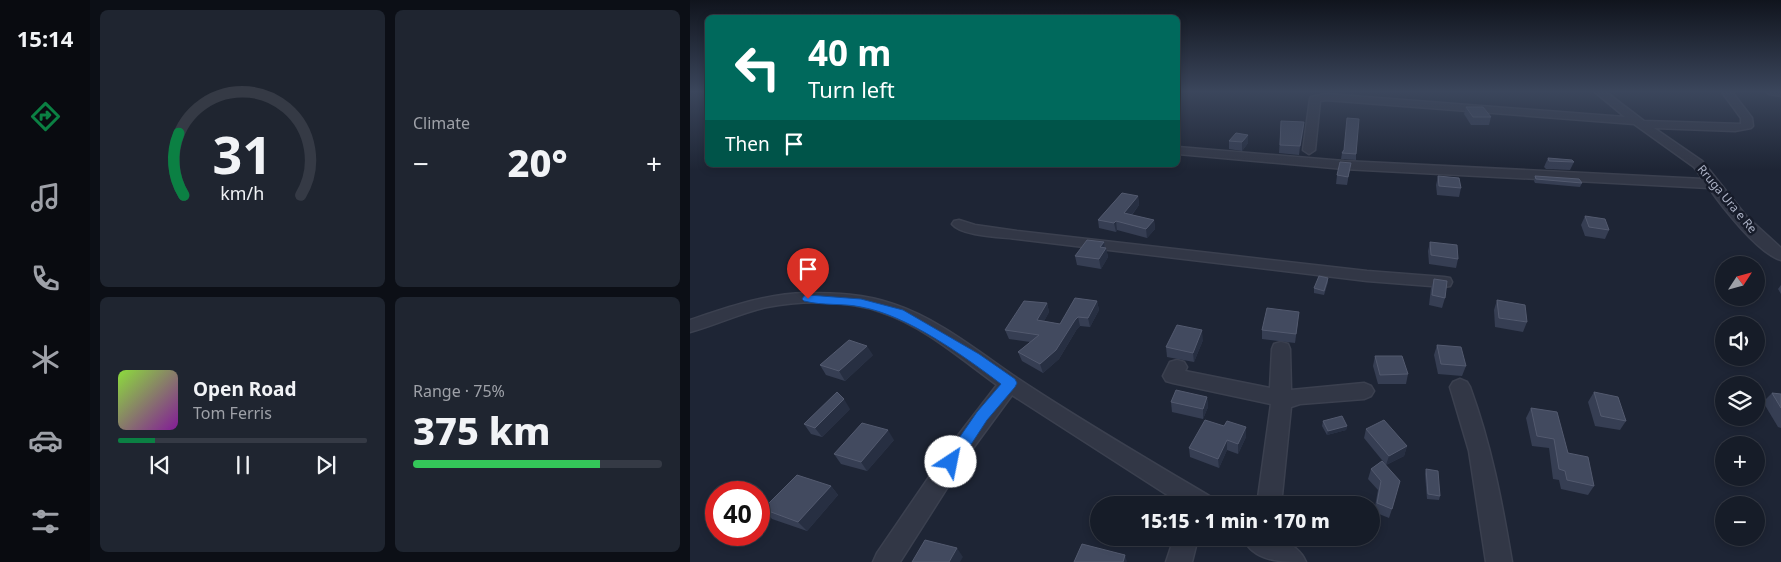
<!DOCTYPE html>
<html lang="en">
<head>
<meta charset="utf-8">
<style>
  :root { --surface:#161c28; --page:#1f2530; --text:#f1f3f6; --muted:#9ea1a8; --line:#353a45; --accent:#0b8043 }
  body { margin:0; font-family:"Noto Sans",sans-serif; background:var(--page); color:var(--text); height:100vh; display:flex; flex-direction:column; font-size:19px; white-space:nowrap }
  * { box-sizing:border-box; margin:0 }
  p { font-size:16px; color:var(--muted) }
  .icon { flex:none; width:28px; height:28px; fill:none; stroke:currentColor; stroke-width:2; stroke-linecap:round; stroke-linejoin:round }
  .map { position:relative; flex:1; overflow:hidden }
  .details { display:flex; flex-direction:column; gap:10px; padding:10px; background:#0c0f16; width:600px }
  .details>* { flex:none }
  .banner { position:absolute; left:15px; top:15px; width:475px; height:152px; border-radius:8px; box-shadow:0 2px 8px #0003,0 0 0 1px var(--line); background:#00695c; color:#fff; overflow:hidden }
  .needle { width:32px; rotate:54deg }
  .fabs { position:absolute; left:1025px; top:256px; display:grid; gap:10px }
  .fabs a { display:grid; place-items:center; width:50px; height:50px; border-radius:50%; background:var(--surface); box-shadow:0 2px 8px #0003,0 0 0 1px var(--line); font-size:25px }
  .speed { position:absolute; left:15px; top:481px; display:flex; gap:10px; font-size:25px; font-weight:700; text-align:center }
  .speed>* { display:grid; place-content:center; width:65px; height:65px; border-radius:50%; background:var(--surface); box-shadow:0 2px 8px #0003,0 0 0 1px var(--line); line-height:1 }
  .speed .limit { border:8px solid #d22; background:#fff; color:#111 }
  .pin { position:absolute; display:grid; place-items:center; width:42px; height:42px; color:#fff; margin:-51px -21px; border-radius:50% 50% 50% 0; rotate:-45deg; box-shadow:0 0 5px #0007 }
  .pin .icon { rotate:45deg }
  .me { position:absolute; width:55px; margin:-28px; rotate:34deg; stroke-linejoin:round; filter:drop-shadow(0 0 4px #0008) }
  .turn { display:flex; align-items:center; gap:18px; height:105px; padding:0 20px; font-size:22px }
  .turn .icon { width:65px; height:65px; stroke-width:2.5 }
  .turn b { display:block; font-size:35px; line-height:42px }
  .then { display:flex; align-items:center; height:48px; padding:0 20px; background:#0003; gap:10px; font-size:19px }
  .big { font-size:38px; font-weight:800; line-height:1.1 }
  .details .widget { flex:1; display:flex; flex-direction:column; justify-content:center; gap:8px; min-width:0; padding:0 18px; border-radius:8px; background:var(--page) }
  .details .dial { align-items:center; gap:0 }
  .dial svg { height:130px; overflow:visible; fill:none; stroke:var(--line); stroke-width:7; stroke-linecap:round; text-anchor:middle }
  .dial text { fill:var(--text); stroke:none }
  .song { display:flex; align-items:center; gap:15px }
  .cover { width:60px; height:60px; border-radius:8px; background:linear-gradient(135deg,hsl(90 70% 55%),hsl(290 70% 35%)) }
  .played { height:5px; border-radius:2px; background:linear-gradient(90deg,var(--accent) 15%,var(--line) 15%) }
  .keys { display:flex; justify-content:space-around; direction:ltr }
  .heat { display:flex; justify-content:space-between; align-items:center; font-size:28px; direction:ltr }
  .charge { height:8px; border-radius:4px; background:linear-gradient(90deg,#34c759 75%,var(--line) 0) }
  .details .tiles { flex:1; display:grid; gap:10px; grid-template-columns:repeat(2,1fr) }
  .trip { position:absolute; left:400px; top:496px; width:290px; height:50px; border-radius:25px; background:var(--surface); box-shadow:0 2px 8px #0003,0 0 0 1px var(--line); font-weight:800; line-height:50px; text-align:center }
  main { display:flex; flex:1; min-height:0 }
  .dock { display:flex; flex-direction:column; width:90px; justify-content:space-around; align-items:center; background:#090b10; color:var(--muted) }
  .dock .icon { width:35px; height:35px }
  .dock .current { color:var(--accent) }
  .dock b { font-size:22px; color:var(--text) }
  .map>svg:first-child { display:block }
</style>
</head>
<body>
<main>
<nav class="dock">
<b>15:14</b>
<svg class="icon current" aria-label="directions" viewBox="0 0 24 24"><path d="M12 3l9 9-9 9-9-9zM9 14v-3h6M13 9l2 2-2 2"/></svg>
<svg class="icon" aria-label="music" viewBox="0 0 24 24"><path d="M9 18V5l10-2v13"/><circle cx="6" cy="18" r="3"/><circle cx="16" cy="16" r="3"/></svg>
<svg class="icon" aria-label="phone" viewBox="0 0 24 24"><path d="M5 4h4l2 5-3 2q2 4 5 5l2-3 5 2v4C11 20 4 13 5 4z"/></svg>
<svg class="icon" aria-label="climate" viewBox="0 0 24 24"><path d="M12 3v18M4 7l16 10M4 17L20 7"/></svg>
<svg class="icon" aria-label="car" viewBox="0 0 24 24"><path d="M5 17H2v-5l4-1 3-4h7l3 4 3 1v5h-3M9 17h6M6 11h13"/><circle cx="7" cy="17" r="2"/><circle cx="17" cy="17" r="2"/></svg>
<svg class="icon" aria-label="filters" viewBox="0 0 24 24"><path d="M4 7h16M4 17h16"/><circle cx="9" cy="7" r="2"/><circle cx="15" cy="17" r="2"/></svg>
</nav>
<section class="details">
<div class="tiles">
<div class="widget dial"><svg viewBox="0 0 100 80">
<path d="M14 69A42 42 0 1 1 86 69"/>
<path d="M14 69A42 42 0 0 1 11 31" stroke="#0b8043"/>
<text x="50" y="56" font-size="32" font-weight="700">31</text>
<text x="50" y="72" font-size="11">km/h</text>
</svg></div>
<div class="widget"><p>Climate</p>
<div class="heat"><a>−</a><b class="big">20°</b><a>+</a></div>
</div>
<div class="widget">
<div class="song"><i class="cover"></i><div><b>Open Road</b><p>Tom Ferris</p></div></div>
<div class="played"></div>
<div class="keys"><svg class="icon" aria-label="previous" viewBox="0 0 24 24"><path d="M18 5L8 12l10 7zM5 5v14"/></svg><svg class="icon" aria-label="pause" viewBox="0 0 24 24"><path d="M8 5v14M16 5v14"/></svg><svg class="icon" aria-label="next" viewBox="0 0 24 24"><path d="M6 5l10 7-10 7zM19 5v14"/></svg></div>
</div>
<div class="widget"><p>Range · 75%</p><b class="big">375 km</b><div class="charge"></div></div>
</div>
</section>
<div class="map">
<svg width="1091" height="562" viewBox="0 0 1091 562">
  <rect width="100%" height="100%" fill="#1e2535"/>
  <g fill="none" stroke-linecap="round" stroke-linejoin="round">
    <g stroke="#3b404f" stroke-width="3">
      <g id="minor">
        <path d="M905 92H916L954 121 1051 124V118L1032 92H1042L1062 118 1063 126 1061 128 1045 131 964 128 1012 161 1056 216 1091 248V260C1069 254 1032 207 1019 188L654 169 488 154V147L654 161 1013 179 1004 167 944 124 636 100 630 101 625 150 619 154 613 150 620 99 621 97 636 94 935 117Z"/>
        <polygon points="1078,92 1091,92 1091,96 1079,94"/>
        <path d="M269 220 285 225 327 231 677 271 754 277 760 278 762 282 760 286 754 287 677 281 327 239C312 237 271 236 262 224L264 221Z"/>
        <path d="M116 293C145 293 175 294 203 304 249 319 290 353 330 380 392 421 457 459 521 497L525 505H493L322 395 278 455 210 562H183L187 553 263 442 307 385C271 359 234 326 191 312 156 300 112 300 77 307 50 313 26 325 0 332V320C39 307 75 294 116 293Z"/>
        <polygon points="591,342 598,344 600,349 601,390 674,383 681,386 684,391 681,396 674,399 610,404 601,407 591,505 567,505 581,404 483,383 476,381 473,376 480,362 487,360 494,362 497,367 495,371 580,388 582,349 584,344"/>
        <path d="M770 379 777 382 780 387C801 444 812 502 822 562H796L779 451 760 387 763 382Z"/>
        <polygon points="484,538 508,538 502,562 476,562"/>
        <path d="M553 538C575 535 606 538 616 562 592 562 564 562 553 538Z"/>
      </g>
    </g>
    <use href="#minor" fill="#323746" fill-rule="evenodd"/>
  </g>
  <g fill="#363e53">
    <polygon points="776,107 801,117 799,125 781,125 774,114"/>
    <polygon points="591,121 614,122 609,155 589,153"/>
    <polygon points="558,135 558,143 552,151 539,149 539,141"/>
    <polygon points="653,150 666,154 666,160 651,159 652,153"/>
    <polygon points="858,158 884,162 880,170 856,169 854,167"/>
    <polygon points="661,163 657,185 646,184 647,175"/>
    <polygon points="748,176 771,188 769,197 747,195 746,185"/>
    <polygon points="845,176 892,183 890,187 845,183 844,181"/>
    <polygon points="448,196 449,205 442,215 464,220 465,229 457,238 427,230 426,232 409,228 408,220"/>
    <polygon points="895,216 919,230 915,239 895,236 891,225"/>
    <polygon points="414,242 415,248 416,248 418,257 411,269 387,265 385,256"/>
    <polygon points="740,242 768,259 766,268 739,264 738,251"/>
    <polygon points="638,278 638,282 634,295 624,293 624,288"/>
    <polygon points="744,279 755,298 752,308 739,305 741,288"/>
    <polygon points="1091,285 1091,294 1088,289"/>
    <polygon points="807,300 837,322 833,332 805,327 804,310"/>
    <polygon points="407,301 409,310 400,327 390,326 387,329 369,359 353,373 332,361 328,352 340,342 319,339 315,330 357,303 359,312 354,321 370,324"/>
    <polygon points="608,322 605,343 572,339 572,330"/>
    <polygon points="513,340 504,362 477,357 476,347"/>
    <polygon points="747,345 776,366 772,376 748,374 744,355"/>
    <polygon points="183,355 155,381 136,375 130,365"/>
    <polygon points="685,356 718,374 716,384 688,384 683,366"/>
    <polygon points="904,392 936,421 930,430 905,426 898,402"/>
    <polygon points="1082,393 1091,394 1091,428 1088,427 1073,402"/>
    <polygon points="517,397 518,407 513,419 482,412 481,402"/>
    <polygon points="841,408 904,486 898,495 871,489 869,480 863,479 859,448 842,446 836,418"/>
    <polygon points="160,409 132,437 121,434 114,424"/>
    <polygon points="633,421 657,426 656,430 637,435 632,426"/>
    <polygon points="534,426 556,427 556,437 548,454 537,450 529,468 500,457 499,448"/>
    <polygon points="676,429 717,446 714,456 696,465 674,438"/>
    <polygon points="204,440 177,471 151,464 144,454"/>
    <polygon points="692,461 702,509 699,518 684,512 688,490 678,479 681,469"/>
    <polygon points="736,469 750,496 749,500 737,499 735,474"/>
    <polygon points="141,486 148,495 117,531 82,519 73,509"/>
  </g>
  <g fill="#272f42">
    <polygon points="614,122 614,130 609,155 610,146"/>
    <polygon points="558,135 558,143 552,151 552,142"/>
    <polygon points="448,196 449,205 436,222 434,213"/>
    <polygon points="464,220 465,229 457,238 456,229"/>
    <polygon points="426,221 427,230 426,232 424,223"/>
    <polygon points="414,242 415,250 416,248 418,257 411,269 409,259 410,247"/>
    <polygon points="407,301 409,310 400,327 398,318"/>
    <polygon points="357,303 359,312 350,329 347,320"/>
    <polygon points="388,317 390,326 387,329 369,359 353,373 350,364"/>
    <polygon points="512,330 513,340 504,362 503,353"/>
    <polygon points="177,346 183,355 155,381 149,371"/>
    <polygon points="517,397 518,407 513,419 513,409"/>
    <polygon points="154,399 160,409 132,437 125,428"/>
    <polygon points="657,426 656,430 637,435 638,431"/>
    <polygon points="556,427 556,437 548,454 548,444"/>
    <polygon points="198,430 204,440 177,471 171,462"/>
    <polygon points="537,440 537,450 529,468 528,459"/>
    <polygon points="717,446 714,456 696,465 699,456"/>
    <polygon points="141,486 148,495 117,531 108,522"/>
    <polygon points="267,548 273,557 270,562 259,562"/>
    <polygon points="435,555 437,562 433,562"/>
  </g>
  <g fill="#424a5f" stroke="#535a6f">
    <polygon points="776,107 793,107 801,117 783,117"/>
    <polygon points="657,118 669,119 666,154 652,153 654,150"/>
    <polygon points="591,121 614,122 610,146 590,145"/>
    <polygon points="546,133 558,135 552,142 539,141"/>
    <polygon points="858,158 882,160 884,162 859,161"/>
    <polygon points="650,162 661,163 658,177 647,175"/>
    <polygon points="748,176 769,178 771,188 749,186"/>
    <polygon points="845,176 889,179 892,183 846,179"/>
    <polygon points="432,193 448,196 434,213 464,220 456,229 426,221 424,223 408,220"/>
    <polygon points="895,216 915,219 919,230 899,227"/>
    <polygon points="397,240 414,242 410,247 416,248 409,259 385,256"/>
    <polygon points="740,242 767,245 768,259 741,255"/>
    <polygon points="629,276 638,278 634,291 624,288"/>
    <polygon points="744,279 757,281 755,298 742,295"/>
    <polygon points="385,298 407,301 398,318 388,317 385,320 366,350 350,364 328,352 349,335 315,330 334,301 357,303 347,320 370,324"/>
    <polygon points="807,300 835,305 837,322 809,318"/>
    <polygon points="577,308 609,312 606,334 572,330"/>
    <polygon points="487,325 512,330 503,353 476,347"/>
    <polygon points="159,340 177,346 149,371 130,365"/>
    <polygon points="747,345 771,347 776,366 751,364"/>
    <polygon points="685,356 712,356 718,374 690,375"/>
    <polygon points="486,390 517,397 513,409 481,402"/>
    <polygon points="147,392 154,399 125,428 114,424"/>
    <polygon points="904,392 928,397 936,421 911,416"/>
    <polygon points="1082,393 1091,394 1091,408"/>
    <polygon points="841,408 867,412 878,453 898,457 904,486 877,480 875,471 869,469 864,439 847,436"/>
    <polygon points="652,416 657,426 638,431 633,421"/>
    <polygon points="515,420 534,426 537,421 556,427 548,444 537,440 528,459 499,448"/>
    <polygon points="694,420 717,446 699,456 676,429"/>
    <polygon points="172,423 198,430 171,462 144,454"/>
    <polygon points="692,461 710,481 702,509 687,503 691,481 681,469"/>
    <polygon points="736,469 748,471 750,496 738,494"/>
    <polygon points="107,475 141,486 108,522 73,509"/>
    <polygon points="235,540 267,548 259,562 222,562"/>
    <polygon points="392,544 435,555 433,562 384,562"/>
  </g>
  <linearGradient id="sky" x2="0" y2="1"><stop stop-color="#10141d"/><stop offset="0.54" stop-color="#3b465c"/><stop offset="1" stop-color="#3b465c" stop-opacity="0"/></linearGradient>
  <rect width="1091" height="170" fill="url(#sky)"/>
  <path fill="#1a73e8" stroke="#114b97" d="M118 295 171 299 213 310 289 354 325 379 327 383 325 387 297 420 267 466 261 468 256 466 253 462 256 457 287 412 311 384C274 356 217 315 171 307 153 303 133 306 114 301L112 299 114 296Z"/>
  <g text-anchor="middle" stroke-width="5" stroke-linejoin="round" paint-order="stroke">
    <g font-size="12" fill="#abb1c4" stroke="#171c2a">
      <text transform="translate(1037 199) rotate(50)" y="4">Rruga Ura e Re</text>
    </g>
  </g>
</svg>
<div class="fabs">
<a><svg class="needle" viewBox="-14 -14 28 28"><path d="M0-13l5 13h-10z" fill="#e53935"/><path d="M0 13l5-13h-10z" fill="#9ea1a8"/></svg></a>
<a><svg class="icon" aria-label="sound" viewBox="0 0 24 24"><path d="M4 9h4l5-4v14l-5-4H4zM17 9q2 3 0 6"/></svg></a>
<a><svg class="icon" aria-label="layers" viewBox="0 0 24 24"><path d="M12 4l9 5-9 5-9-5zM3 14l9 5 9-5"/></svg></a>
<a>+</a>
<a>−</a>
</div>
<div class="speed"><div class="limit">40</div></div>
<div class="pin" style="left:118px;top:299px;background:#d93025"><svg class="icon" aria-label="arrive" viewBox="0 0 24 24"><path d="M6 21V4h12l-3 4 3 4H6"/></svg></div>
<svg class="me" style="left:261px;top:462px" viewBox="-20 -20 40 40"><circle r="19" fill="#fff"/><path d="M0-13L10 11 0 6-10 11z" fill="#1a73e8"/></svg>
<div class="trip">15:15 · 1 min · 170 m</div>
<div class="banner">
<div class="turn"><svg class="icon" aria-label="left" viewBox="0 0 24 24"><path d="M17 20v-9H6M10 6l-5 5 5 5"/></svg><div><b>40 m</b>Turn left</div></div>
<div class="then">Then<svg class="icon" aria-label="arrive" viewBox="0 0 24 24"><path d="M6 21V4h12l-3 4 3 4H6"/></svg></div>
</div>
</div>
</main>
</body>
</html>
